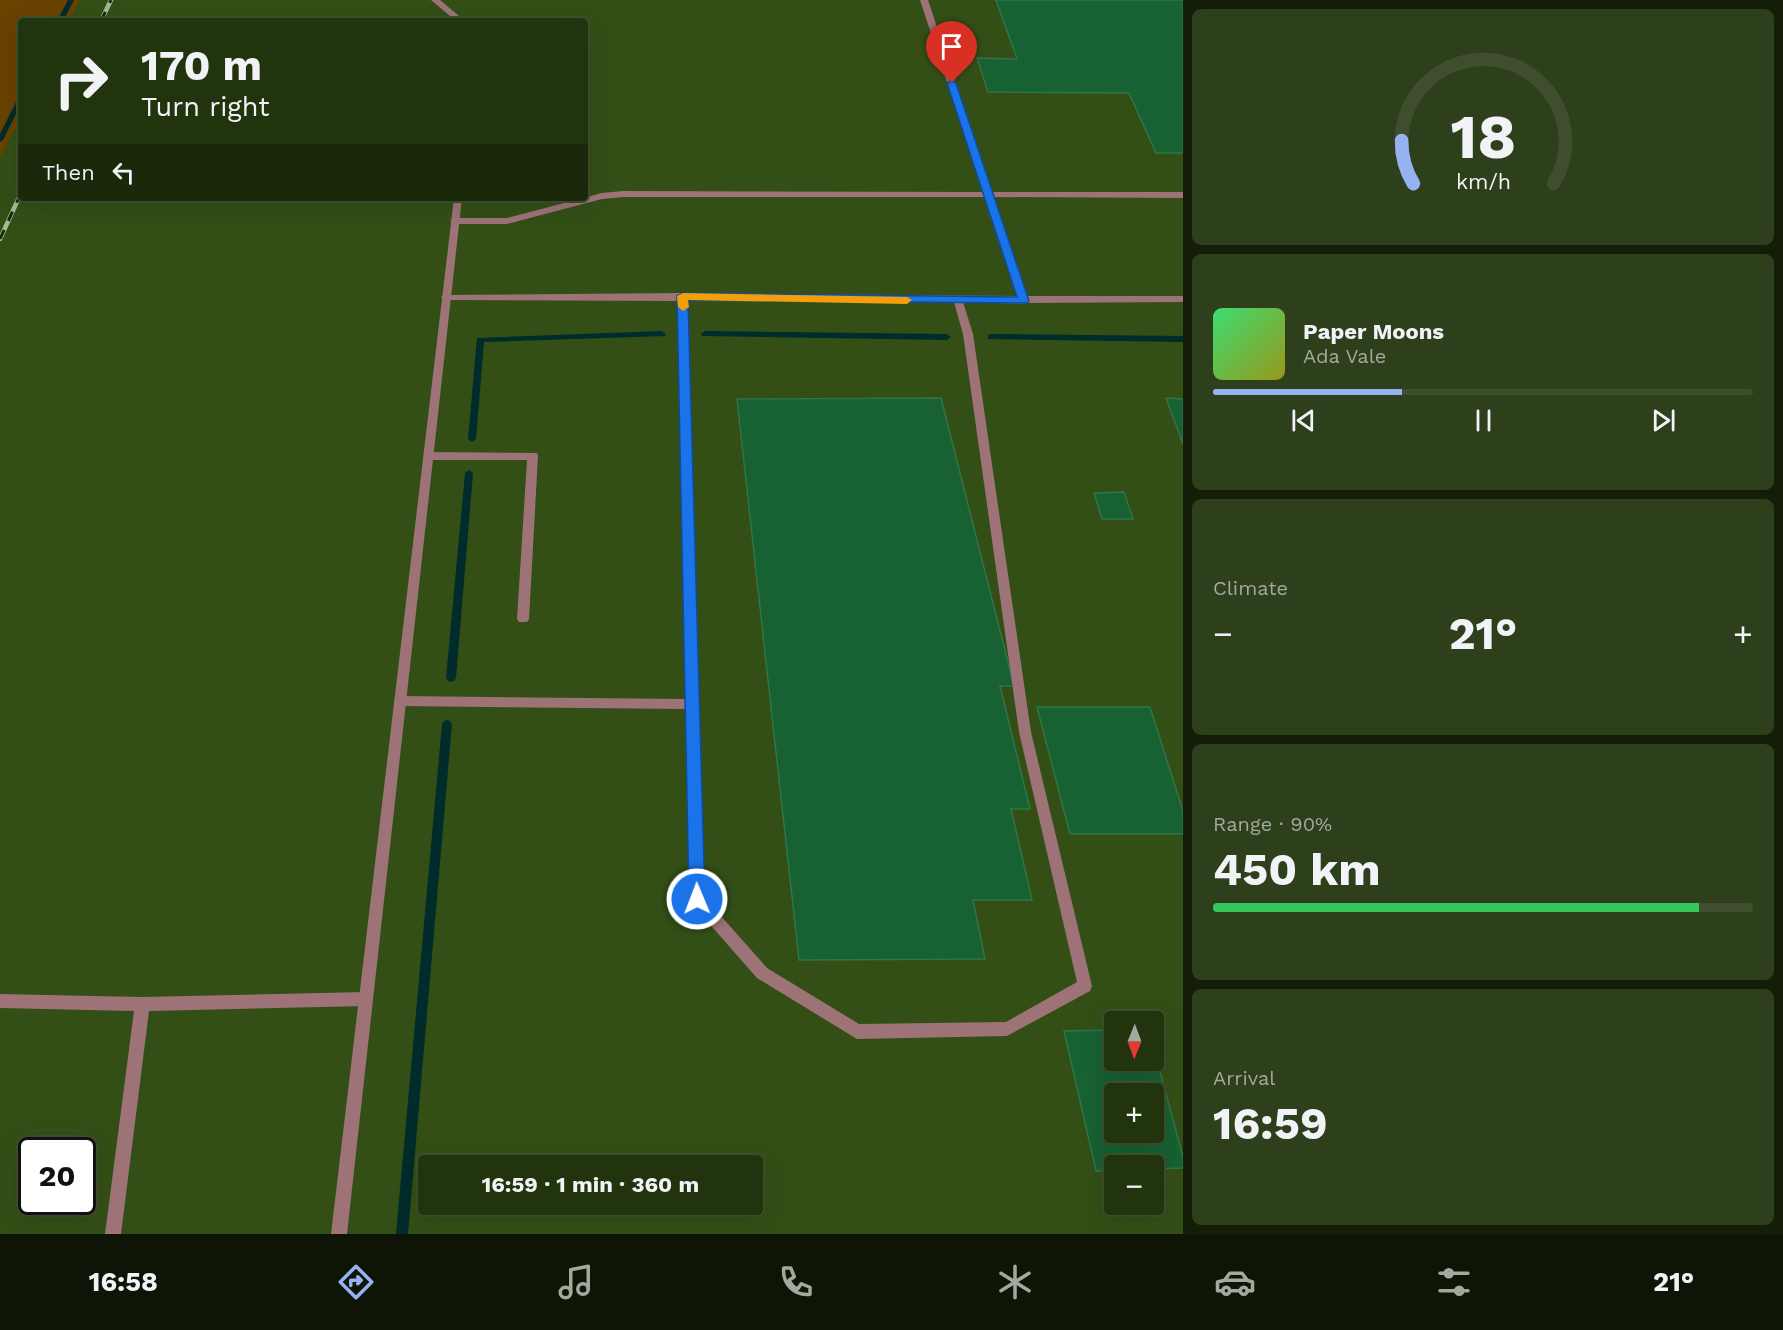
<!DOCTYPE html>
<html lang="en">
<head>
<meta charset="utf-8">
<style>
  :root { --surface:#22340e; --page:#2e3f1c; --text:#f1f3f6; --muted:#a2aa9e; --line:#3f4f2e; --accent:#95b2f1 }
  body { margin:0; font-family:"Work Sans",sans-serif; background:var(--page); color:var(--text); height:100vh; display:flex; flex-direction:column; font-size:22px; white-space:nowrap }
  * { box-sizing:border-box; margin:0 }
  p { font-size:20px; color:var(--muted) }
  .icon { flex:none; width:33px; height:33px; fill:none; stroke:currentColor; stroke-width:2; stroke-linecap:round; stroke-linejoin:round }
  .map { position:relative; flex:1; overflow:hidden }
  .sheet { display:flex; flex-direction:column; gap:9px; padding:9px; background:#131d08; width:600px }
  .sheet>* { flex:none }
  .top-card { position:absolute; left:18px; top:18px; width:570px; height:183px; border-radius:6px; box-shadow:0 6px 24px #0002,0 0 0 2px var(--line); background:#22340e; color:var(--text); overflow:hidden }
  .needle { width:39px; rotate:181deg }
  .controls { position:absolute; left:1104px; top:1011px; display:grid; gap:12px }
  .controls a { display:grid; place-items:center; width:60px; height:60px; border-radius:6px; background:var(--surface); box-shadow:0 6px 24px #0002,0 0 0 2px var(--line); font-size:30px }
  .speed { position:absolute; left:18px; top:1137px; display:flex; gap:12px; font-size:30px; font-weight:700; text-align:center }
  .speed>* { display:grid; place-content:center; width:78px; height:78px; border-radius:50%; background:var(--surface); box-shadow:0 6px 24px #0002,0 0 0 2px var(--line); line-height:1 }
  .speed .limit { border:3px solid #111; border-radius:9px; background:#fff; color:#111 }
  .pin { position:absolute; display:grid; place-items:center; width:51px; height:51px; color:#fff; margin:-62px -26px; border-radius:50% 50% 50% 0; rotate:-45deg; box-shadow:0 0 6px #0007 }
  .pin .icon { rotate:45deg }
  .me { position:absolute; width:66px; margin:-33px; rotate:359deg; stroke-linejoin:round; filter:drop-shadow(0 0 4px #0008) }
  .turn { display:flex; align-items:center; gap:21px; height:126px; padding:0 24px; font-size:27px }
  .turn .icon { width:78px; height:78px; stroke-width:2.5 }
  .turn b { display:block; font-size:42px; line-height:51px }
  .then { display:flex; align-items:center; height:57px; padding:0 24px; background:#0003; gap:12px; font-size:22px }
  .big { font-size:45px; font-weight:700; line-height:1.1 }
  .sheet .card { flex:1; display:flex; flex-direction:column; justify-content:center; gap:9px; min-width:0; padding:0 21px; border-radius:9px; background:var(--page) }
  .sheet .dial { align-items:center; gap:0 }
  .dial svg { height:156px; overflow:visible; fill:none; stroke:var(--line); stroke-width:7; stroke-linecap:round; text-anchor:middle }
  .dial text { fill:var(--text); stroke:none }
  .song { display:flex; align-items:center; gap:18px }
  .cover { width:72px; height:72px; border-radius:9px; background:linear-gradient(135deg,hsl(140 70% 55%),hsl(60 70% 35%)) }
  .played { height:6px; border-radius:3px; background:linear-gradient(90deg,var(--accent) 35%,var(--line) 35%) }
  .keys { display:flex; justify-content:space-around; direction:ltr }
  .heat { display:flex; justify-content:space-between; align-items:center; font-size:33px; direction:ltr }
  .charge { height:9px; border-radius:4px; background:linear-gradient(90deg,#34c759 90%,var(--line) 0) }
  .trip { position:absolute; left:418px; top:1155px; width:345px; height:60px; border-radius:6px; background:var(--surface); box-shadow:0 6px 24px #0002,0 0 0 2px var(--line); font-weight:700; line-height:60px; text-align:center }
  .menu { display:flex; height:96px; justify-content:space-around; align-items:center; background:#0e1506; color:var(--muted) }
  .menu .icon { width:42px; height:42px }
  .menu .active { color:var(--accent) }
  .menu b { font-size:27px; color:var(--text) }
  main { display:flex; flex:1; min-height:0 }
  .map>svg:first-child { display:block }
</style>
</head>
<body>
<main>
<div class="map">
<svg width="1183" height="1234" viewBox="0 0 1183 1234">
  <rect width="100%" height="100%" fill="#2d4513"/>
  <path fill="#334f16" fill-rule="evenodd" d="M80 0H1183V1234H0V158L21 117V198H585V21H69ZM1114 1022H1154V1060H1114ZM1114 1094H1154V1132H1114ZM32 1150H82V1202H32ZM429 1166H753V1204H429ZM1114 1166H1154V1204H1114Z"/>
  <polygon fill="#694200" points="0,0 80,0 69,21 21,21 21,117 0,158"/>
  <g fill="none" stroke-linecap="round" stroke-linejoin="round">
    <g fill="#002c2b" fill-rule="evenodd">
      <polygon points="68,0 74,0 63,21 57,21"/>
      <polygon points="21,96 21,104 3,140 0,142 0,134 18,98"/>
      <polygon points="662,331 666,334 665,336 484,342 476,439 472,442 468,439 477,338"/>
      <polygon points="705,331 947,334 951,337 947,340 702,336 701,334"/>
      <polygon points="991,334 1183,336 1183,342 988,339 988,335"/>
      <polygon points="469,470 473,473 456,678 454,681 451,682 448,681 446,678 465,473"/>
      <polygon points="447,720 450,721 452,724 408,1234 396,1234 442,724 444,721"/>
    </g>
  </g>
  <g fill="#176133" stroke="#307547" stroke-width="1.5" fill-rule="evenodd">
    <polygon points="996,0 1183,0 1183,153 1156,153 1129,93 988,92 977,58 1017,59"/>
    <polygon points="941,398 1014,686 1000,686 1030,809 1011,809 1032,900 973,900 985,959 799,960 737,399"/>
    <polygon points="1166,398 1183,399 1183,444"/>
    <polygon points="1124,492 1133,519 1102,519 1094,493"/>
    <polygon points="1037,707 1150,707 1183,811 1183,834 1070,834"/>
    <path d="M1114 1030V1060H1154V1049L1183 1157V1168L1154 1169V1166H1114V1171H1096L1064 1031ZM1114 1094H1154V1132H1114Z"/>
  </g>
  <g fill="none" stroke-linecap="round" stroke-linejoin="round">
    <g fill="#9d7378" fill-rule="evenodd">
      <polygon points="431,0 440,0 465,21 456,21"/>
      <path d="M920 0H928L992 192H1183V198L993 197 1026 296H1183V302L1027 303 1023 304 963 302 973 334 1031 732 1092 986 1090 991 1007 1036 857 1039 757 978 692 904 690 899 686 709 400 706 396 705 394 701 396 697 400 696 686 699 678 301 446 300 441 297 443 295 683 293 1017 296 984 197H623L602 199 507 224H455L450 221 455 218H507L602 193 623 191 983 192ZM688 301 954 302 963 334 1019 732 1077 982 1006 1022 859 1024 767 968 704 897Z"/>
      <polygon points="428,452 537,453 538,456 529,619 527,622 519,622 517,619 527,460 428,460 423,456"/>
      <polygon points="366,992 371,994 373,999 371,1004 366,1006 149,1011 121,1234 105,1234 134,1011 0,1008 0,994 142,997"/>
    </g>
    <polygon fill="#9d7378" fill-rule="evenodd" points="454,198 462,198 347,1234 331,1234"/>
    <g stroke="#a5ba93" stroke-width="4.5">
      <g id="rail">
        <polyline points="101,21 111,0"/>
        <polyline points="0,239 21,193"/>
      </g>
    </g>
    <use href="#rail" stroke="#1b290d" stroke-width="3" stroke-dasharray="10" stroke-linecap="butt"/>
  </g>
  <polygon fill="#1a73e8" stroke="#114b97" stroke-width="1.5" points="952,80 956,83 1029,301 1027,303 688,300 705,899 702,905 697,907 691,905 689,899 677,296 683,293 1017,297 947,83"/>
  <polygon fill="#f59e0b" points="683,293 907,297 912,300 907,304 688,300 689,307 683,311 678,307 677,296"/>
</svg>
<div class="controls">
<a><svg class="needle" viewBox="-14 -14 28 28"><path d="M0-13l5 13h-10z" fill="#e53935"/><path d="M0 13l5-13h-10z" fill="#a2aa9e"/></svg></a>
<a>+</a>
<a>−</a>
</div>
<div class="speed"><div class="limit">20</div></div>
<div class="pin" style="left:952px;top:83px;background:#d93025"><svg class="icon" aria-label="arrive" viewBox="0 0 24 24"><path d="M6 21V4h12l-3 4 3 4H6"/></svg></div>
<svg class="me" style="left:697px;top:899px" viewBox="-20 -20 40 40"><circle r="17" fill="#1a73e8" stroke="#fff" stroke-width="3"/><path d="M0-11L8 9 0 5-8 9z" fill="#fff"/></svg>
<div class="trip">16:59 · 1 min · 360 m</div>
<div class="top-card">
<div class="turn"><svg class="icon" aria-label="right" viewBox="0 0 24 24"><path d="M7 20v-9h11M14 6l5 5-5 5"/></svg><div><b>170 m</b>Turn right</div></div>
<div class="then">Then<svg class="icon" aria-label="left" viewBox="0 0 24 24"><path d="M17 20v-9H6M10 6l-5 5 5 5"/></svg></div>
</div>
</div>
<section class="sheet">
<div class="card dial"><svg viewBox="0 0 100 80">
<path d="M14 69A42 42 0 1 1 86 69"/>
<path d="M14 69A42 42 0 0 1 8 47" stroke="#95b2f1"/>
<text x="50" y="56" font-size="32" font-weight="700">18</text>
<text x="50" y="72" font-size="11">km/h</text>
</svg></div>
<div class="card">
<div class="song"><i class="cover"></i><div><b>Paper Moons</b><p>Ada Vale</p></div></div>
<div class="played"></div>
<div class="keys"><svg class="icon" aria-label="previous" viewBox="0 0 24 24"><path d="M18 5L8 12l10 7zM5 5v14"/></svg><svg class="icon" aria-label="pause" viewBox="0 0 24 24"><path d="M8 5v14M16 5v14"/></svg><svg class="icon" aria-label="next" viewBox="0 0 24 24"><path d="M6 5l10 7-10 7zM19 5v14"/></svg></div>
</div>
<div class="card"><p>Climate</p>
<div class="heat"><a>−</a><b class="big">21°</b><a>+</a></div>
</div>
<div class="card"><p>Range · 90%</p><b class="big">450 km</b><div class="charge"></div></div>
<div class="card"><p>Arrival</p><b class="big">16:59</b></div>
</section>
</main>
<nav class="menu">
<b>16:58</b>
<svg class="icon active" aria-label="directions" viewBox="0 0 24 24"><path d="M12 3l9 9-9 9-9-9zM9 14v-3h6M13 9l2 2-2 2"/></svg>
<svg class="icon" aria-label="music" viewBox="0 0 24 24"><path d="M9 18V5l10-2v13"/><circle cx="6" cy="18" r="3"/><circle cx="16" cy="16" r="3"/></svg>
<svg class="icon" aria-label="phone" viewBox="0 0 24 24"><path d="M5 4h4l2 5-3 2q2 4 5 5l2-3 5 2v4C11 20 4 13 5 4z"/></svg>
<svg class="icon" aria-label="climate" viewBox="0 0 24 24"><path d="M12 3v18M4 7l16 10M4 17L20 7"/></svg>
<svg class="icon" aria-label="car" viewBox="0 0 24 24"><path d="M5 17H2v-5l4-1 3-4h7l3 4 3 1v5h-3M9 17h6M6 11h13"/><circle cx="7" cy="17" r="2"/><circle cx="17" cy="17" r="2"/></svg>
<svg class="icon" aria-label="filters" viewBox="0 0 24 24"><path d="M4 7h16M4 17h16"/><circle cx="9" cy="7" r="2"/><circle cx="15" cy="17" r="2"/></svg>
<b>21°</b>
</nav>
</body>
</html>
